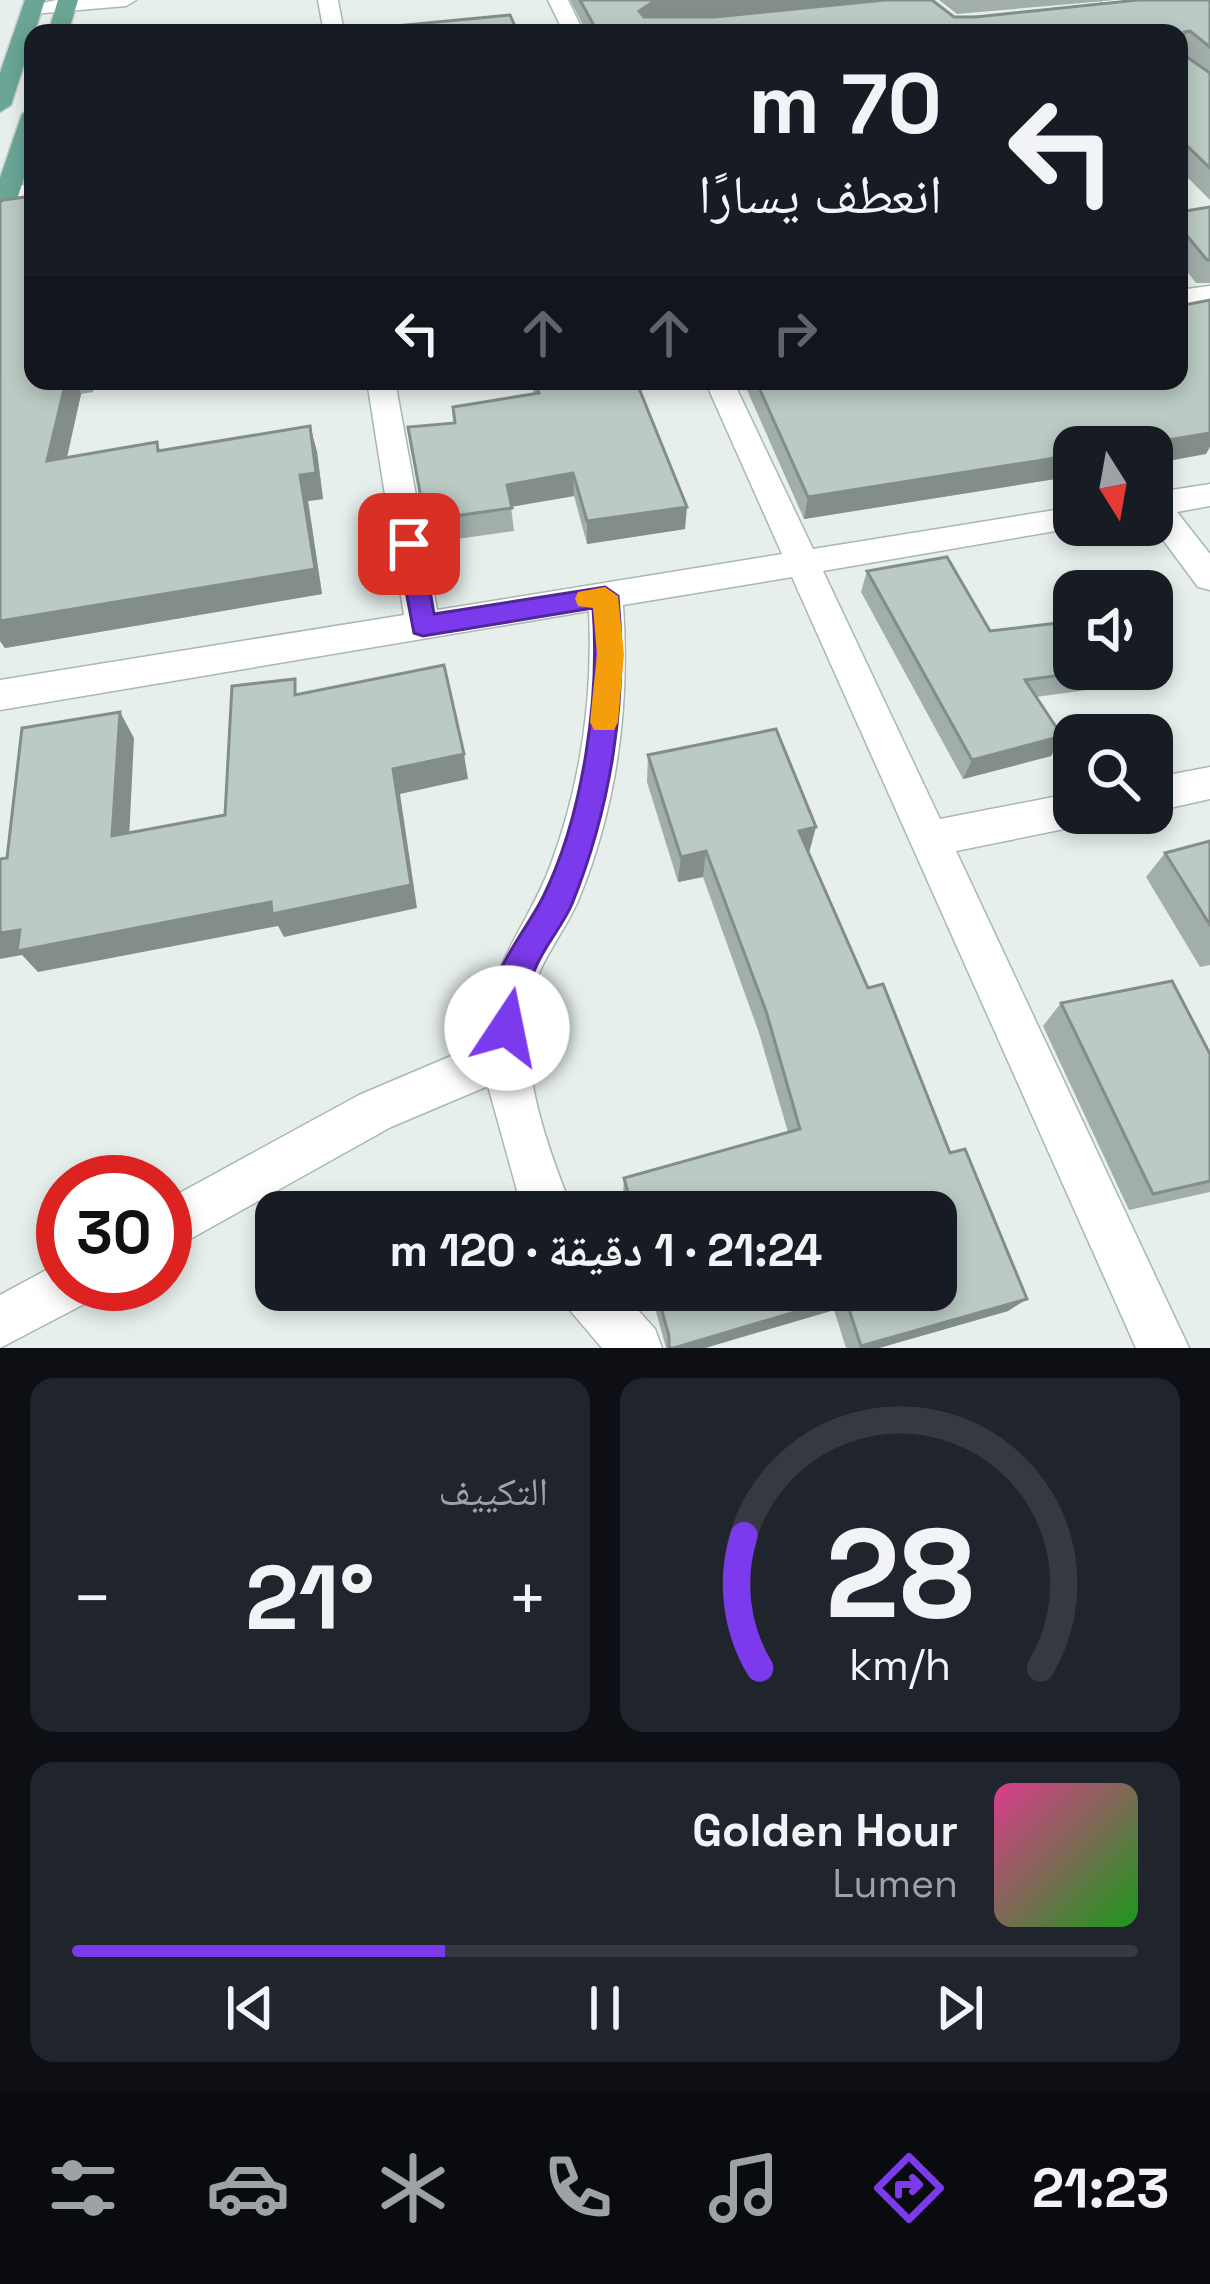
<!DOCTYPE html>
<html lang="ar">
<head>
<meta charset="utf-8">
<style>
  :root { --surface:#171b24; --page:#20242c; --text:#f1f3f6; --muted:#9ea1a6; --line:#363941; --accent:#7c3aed }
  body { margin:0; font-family:"Space Grotesk","Noto Naskh Arabic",sans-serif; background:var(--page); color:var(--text); direction:rtl; height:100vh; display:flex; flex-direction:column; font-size:45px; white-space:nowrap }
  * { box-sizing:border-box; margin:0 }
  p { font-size:39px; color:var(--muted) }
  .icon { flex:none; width:66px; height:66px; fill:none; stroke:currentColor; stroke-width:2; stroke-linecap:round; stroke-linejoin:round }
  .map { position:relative; height:1348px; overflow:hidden; direction:ltr }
  .details { display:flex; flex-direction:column; gap:30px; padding:30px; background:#0d0f14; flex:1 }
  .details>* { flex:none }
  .top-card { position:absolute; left:24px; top:24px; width:1164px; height:366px; border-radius:24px; box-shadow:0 6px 18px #0003; direction:rtl; background:#171b24; color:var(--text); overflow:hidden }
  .needle { width:78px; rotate:169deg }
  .fabs { position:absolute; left:1053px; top:426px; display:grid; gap:24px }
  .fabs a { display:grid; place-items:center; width:120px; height:120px; border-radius:24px; background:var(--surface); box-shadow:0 6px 18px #0003; font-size:60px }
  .speed { position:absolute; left:36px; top:1155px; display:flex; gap:24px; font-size:60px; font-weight:700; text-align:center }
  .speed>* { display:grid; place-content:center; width:156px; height:156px; border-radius:50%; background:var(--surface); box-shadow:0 6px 18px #0003; line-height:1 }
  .speed .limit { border:18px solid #d22; background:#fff; color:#111 }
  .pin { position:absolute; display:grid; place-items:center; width:102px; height:102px; color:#fff; margin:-51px; border-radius:24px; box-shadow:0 6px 18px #0006 }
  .me { position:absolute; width:132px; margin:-66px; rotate:11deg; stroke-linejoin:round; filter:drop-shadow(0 0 9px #0008) }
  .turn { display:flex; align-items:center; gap:42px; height:252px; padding:0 48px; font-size:54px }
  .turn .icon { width:156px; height:156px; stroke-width:2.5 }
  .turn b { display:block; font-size:84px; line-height:102px }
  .lanes { display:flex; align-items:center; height:114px; padding:0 48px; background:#0003; justify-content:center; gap:60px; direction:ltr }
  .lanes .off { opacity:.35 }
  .big { font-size:90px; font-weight:700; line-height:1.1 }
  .details .widget { flex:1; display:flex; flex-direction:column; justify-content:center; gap:18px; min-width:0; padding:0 42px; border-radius:24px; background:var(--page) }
  .details .dial { align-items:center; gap:0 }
  .dial svg { height:312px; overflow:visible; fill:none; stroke:var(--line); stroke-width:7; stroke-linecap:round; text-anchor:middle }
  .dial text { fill:var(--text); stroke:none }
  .song { display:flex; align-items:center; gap:36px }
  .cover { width:144px; height:144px; border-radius:18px; background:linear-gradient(135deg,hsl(330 70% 55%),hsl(120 70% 35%)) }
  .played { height:12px; border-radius:6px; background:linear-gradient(90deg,var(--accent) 35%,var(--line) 35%) }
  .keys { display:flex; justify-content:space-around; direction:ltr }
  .heat { display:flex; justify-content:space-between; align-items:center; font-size:66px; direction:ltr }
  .details .tiles { flex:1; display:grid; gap:30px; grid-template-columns:1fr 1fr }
  .widget:last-child { grid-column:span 2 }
  .trip { position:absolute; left:255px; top:1191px; width:702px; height:120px; border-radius:24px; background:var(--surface); box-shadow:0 6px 18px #0003; font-weight:700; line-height:120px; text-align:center; direction:rtl }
  .menu { display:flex; height:192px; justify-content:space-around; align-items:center; background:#090b0e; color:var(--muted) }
  .menu .icon { width:84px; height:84px }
  .menu .on { color:var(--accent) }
  .menu b { font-size:54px; color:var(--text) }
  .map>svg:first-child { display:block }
</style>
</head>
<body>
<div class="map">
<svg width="1210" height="1348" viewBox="0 0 1210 1348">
  <rect width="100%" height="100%" fill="#e6efeb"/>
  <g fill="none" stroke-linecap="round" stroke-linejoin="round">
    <g stroke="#a8b8b2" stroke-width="3">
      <g id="minor">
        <polygon points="56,0 136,0 126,6 32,14 22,8"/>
        <polygon points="318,0 338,0 344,33 324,33"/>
        <polygon points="548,0 568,0 584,33 564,33"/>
        <polygon points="1100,0 1122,0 1158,33 1136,33"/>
        <polygon points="33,184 33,198 0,202 0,188"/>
        <polygon points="1210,286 1210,302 1179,306 1179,290"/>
        <path d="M367 381H395L437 610 782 554 705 381H733L813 549 1074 507V525L1085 526 823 571 940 819 1074 793V813H1092L1088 822 1074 827 956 851 1189 1348H1136L792 577 623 605C630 706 617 807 578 901 564 933 537 964 531 999 518 1070 548 1147 573 1212H523L488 1086 391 1127 165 1253V1201L359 1095 484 1042C483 972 528 927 551 864 581 783 593 697 589 611L0 710V680L404 615Z"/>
        <polygon points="1210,484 1210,506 1177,512 1210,554 1210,590 1198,587 1152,525 1152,493"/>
        <polygon points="1210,767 1210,799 1152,812 1152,778"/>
        <polygon points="63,1261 63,1284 95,1284 88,1302 0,1348 0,1295"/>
        <polygon points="560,1290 620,1290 655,1329 662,1348 602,1348 568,1308"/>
      </g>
    </g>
    <g stroke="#c2cac8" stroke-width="3">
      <g id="major">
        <polygon points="25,0 45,0 11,105 0,112 0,73"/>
        <polygon points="58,0 78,0 68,33 48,33"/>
        <polygon points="33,107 33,150 12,215 0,222 0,178 22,114"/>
      </g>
    </g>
    <use href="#minor" fill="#fff" fill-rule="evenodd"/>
    <use href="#major" fill="#6aa596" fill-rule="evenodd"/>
  </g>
  <g fill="#a1aea9">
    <polygon points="570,0 878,0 954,17 1210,0 1210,200 1179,169 1179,33 587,33"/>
    <polygon points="939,0 1116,0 957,14"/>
    <polygon points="0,202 33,381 95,381 93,392 81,394 67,458 157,442 160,450 310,426 317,452 323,499 308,501 322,594 5,648 0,641"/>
    <polygon points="1210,207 1210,283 1196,283 1179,261 1179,226"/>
    <polygon points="530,381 636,381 685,529 587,544 574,496 511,507 514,531 429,543 408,427 455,423 534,394"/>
    <polygon points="743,381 1179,381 1206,454 1074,447 1074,476 804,519"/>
    <polygon points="867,571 990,631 1074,669 1126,669 1116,686 1036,697 1062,736 1051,756 963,779 861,592"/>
    <polygon points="648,755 809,853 1008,1311 879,1348 846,1348 834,1310 705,1348 666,1348 650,1290 936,1290 936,1212 628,1212 623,1195 624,1178 788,1132 759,1033 703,877 678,882 647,782"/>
    <polygon points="1210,841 1210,965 1200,967 1146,877 1165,853"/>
    <polygon points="1061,1003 1210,1054 1210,1192 1129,1210 1043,1026"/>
  </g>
  <g fill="#838d89">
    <polygon points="671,0 878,0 639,32 639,11 653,2"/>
    <polygon points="66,381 75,381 81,394 60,487 47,461"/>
    <polygon points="310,426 317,452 323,499 308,501 322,594 5,648 0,641 0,621 300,475"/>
    <polygon points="1210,429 1210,447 1206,454 1152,464 1152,447 1126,447"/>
    <polygon points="1074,455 1074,476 804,519 808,497"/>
    <polygon points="573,473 574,496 509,507 507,485"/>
    <polygon points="687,507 685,529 587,544 587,521"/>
    <polygon points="120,712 134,738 128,860 112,836"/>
    <polygon points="1062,736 1051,756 963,779 972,760"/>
    <polygon points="464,754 468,779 400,794 417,908 284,937 278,926 38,972 22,955 0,959 0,933 393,769"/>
    <polygon points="816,827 809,853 799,831"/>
    <polygon points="706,851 703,877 678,882 681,857"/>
    <polygon points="845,1297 834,1310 705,1348 674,1348"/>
    <polygon points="1027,1299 1008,1311 879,1348 859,1348"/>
  </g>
  <g fill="#bbcac4" stroke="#838d89" stroke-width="3">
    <polygon points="580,0 671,0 653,2 639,11 644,17 715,17 885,0 932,0 954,17 976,17 1138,0 1210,0 1210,47 1190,31 1184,32 1184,55 1210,73 1210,168 1179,138 1179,33 598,33"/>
    <polygon points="510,15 518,33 354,33 353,30"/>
    <polygon points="33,196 33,381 66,381 47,461 157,442 158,451 310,426 316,473 300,475 315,569 0,621 0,202 3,200"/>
    <polygon points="1210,207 1210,260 1207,260 1179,226 1179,212"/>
    <polygon points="1210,300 1210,433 1126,447 1074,447 1074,455 808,497 756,381 1179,381 1179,306"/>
    <polygon points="535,381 636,381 687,507 587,521 573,473 507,485 512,508 425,520 408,427 455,423 453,407 539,393"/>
    <polygon points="947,557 990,631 1074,621 1074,669 1106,669 1025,680 1062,736 972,760 867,571"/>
    <polygon points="444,665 464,754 393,769 411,885 272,914 271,902 17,951 20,930 0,933 0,859 7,858 22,728 120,712 112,836 225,815 232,686 295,679 295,695"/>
    <polygon points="776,729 816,827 799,831 868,988 883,984 950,1153 965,1149 1027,1299 861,1346 845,1297 674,1348 669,1348 669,1336 656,1290 936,1290 936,1212 633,1212 624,1178 800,1129 766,1011 706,851 681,857 648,755"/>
    <polygon points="1210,841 1210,925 1165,853"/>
    <polygon points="1172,981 1210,1054 1210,1181 1153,1194 1061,1003"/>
  </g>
  <path fill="#7c3aed" stroke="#51269a" stroke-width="3" d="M409 535 422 544 434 614 605 587 618 596C628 700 611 807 572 904 562 927 544 946 535 969 525 992 529 1018 519 1040L507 1045 495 1040C473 989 522 939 543 897 583 816 600 697 593 608L423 636 414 633 397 544Z"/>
  <polygon fill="#f59e0b" points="605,587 618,596 624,654 618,722 614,730 594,730 590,722 597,654 593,608 578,606 575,599 578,592"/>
</svg>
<div class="fabs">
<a><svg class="needle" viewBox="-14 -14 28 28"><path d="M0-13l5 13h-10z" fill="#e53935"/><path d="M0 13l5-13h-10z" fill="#9ea1a6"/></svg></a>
<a><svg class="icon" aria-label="sound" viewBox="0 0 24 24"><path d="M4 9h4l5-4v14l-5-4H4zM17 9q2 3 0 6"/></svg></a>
<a><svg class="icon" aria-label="search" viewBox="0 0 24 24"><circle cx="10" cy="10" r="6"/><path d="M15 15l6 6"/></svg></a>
</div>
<div class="speed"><div class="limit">30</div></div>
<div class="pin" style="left:409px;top:544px;background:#d93025"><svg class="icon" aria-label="arrive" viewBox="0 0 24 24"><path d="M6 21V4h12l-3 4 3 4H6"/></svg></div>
<svg class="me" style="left:507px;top:1028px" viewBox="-20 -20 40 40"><circle r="19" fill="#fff"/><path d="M0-13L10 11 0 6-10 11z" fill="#7c3aed"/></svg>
<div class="trip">21:24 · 1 دقيقة · 120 m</div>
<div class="top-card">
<div class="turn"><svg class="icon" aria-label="left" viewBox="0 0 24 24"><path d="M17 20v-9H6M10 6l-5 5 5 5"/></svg><div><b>70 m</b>انعطف يسارًا</div></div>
<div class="lanes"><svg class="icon" aria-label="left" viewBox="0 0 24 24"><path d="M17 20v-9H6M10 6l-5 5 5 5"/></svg><svg class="icon off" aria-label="ahead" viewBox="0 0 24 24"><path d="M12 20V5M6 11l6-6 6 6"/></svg><svg class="icon off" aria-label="ahead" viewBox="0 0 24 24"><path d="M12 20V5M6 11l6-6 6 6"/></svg><svg class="icon off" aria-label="right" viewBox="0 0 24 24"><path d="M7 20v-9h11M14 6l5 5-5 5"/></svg></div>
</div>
</div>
<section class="details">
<div class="tiles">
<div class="widget dial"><svg viewBox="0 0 100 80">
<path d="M14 69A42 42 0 1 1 86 69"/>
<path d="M14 69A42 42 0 0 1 10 35" stroke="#7c3aed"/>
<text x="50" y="56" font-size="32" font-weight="700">28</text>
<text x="50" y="72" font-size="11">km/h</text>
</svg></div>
<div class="widget"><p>التكييف</p>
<div class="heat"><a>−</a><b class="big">21°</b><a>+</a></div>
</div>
<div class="widget">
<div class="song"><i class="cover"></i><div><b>Golden Hour</b><p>Lumen</p></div></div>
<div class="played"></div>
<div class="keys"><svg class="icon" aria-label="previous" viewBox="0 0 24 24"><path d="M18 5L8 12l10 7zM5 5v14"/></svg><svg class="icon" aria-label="pause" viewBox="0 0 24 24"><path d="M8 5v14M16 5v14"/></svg><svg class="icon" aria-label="next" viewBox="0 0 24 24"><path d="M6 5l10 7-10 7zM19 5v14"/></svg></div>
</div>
</div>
</section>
<nav class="menu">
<b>21:23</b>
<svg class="icon on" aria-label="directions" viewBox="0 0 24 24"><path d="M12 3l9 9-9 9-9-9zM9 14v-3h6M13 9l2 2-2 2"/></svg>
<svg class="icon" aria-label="music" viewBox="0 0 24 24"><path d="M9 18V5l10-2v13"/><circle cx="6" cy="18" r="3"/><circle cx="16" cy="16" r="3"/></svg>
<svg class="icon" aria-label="phone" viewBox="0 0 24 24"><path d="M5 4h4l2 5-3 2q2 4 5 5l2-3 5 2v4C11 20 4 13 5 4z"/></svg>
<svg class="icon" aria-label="climate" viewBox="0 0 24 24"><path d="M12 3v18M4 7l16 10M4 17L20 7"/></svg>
<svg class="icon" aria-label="car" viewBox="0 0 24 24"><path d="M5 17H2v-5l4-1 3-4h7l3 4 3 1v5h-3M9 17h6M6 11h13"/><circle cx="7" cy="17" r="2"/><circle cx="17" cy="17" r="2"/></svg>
<svg class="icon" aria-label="filters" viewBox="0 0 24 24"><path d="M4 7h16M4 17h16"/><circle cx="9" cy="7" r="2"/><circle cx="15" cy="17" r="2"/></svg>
</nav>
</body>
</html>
